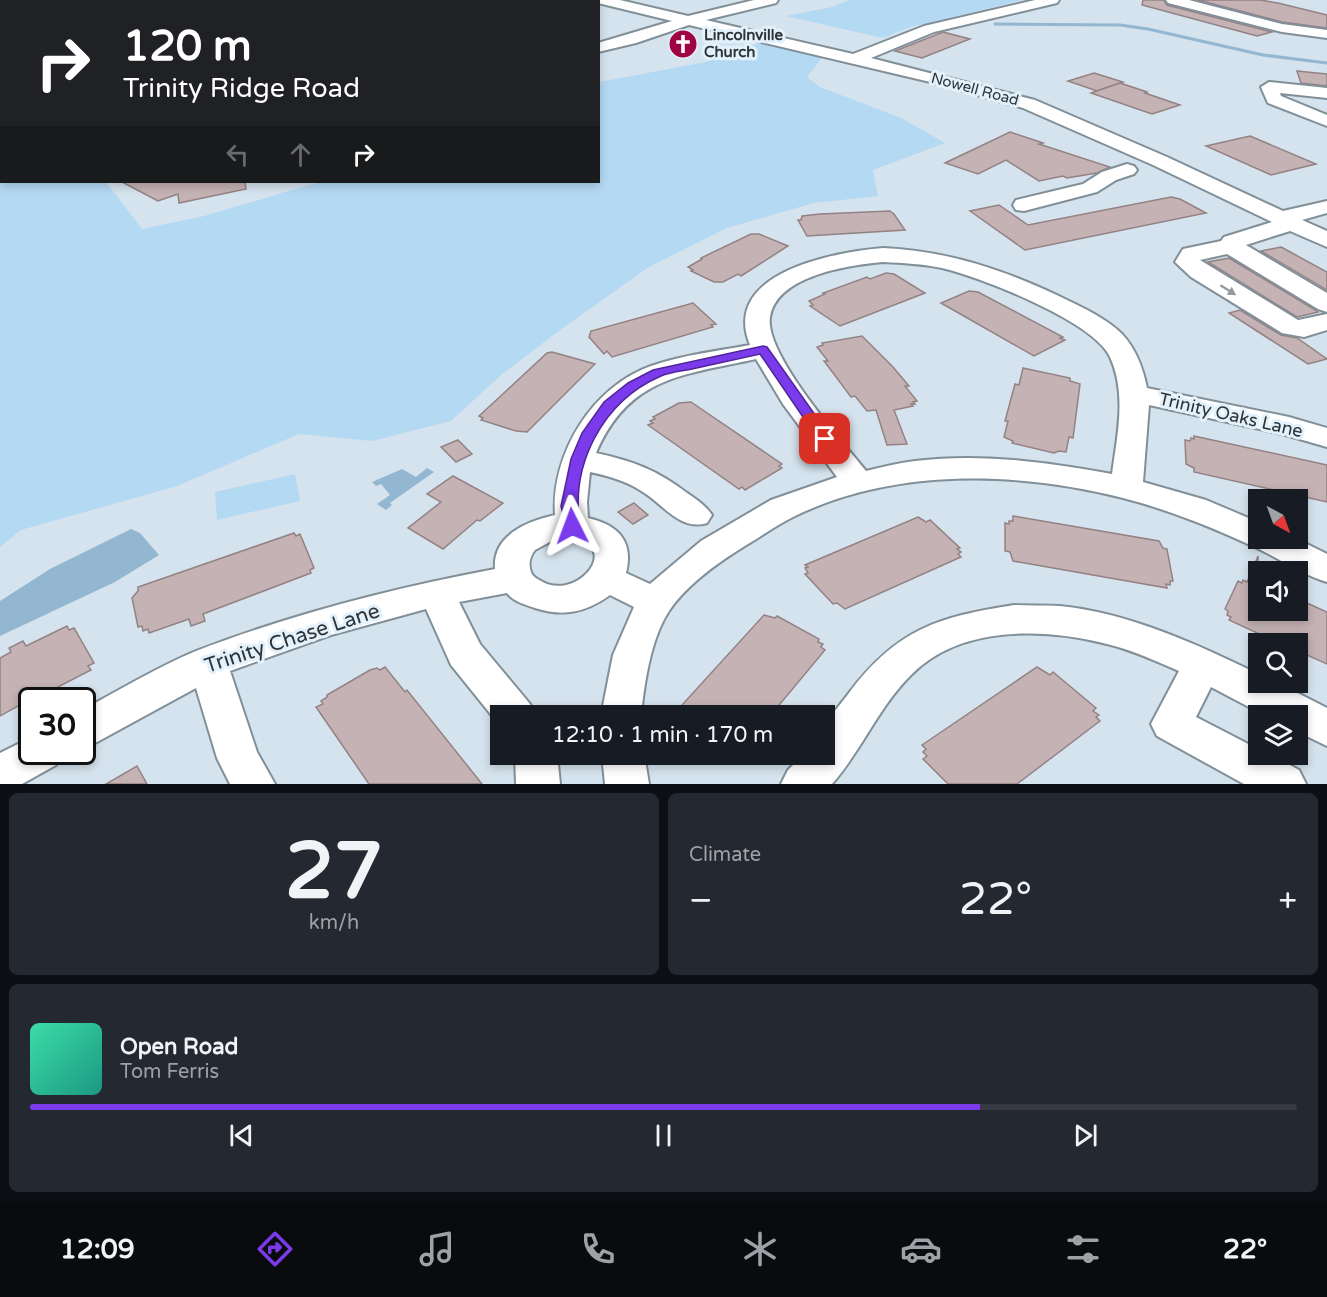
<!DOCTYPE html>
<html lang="en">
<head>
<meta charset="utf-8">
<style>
  :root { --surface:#171b24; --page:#242831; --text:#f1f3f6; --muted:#9ea1a6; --line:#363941; --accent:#7c3aed }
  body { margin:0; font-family:"Varela Round",sans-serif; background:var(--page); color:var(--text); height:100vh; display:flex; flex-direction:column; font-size:22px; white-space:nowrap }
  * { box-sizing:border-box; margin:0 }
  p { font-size:20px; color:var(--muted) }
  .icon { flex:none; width:33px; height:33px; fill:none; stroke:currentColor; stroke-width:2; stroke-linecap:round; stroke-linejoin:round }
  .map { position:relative; height:784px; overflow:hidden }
  .sheet { display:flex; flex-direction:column; gap:9px; padding:9px; background:#0d0f14; flex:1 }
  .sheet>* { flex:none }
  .banner { position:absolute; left:0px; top:0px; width:600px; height:183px; box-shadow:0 3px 9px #0003; background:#202124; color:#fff; overflow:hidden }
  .needle { width:39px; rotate:139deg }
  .tools { position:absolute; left:1248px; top:489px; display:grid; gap:12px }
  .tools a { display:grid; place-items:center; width:60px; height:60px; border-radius:0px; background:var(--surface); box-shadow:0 3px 9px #0003; font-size:30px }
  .speed { position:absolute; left:18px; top:687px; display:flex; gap:12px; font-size:30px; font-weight:700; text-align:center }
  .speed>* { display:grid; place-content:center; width:78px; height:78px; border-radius:50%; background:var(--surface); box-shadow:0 3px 9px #0003; line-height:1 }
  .speed .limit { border:3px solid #111; border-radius:9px; background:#fff; color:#111 }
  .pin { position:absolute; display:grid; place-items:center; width:51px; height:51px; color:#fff; margin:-26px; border-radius:12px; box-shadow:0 3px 9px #0006 }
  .me { position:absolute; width:66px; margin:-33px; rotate:357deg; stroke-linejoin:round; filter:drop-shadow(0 0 4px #0008) }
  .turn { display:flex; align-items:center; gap:21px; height:126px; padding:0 24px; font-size:27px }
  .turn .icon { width:78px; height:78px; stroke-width:2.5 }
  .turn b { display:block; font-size:42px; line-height:51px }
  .lanes { display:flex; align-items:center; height:57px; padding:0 24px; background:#0003; justify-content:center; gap:30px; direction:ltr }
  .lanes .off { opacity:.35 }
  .big { font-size:45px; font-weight:600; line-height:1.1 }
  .sheet .tile { flex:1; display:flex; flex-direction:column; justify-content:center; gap:9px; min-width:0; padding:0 21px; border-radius:9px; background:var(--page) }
  .sheet .dial { align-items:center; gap:0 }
  .dial b { font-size:78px; line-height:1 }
  .song { display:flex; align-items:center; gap:18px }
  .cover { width:72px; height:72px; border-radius:9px; background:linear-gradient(135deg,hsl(160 70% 55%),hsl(170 70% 35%)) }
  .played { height:6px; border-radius:3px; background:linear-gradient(90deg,var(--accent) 75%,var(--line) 75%) }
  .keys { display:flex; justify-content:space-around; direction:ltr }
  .heat { display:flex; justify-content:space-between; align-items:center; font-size:33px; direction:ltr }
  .sheet .tiles { flex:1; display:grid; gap:9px; grid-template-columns:1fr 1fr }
  .tile:last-child { grid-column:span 2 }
  .trip { position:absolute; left:490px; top:705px; width:345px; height:60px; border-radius:0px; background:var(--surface); box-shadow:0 3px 9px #0003; font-weight:600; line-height:60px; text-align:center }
  .dock { display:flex; height:96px; justify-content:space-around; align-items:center; background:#090b0e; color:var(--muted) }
  .dock .icon { width:42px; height:42px }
  .dock .on { color:var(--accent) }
  .dock b { font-size:27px; color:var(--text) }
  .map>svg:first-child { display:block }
</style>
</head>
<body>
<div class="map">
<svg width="1327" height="784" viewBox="0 0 1327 784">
  <rect width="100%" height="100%" fill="#d5e3ee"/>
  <g fill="#b4d9f3">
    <polygon points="849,0 1023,0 910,27 883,38 786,16 832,7"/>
    <polygon points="0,16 2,182 106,182 142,229 204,216 320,182 598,182 599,82 706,62 762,42 823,57 807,77 820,87 901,118 945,143 873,170 878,196 814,203 727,228 649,267 560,330 501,375 451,421 372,441 299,434 177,486 21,530 0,547"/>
    <polygon points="295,474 300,501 217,520 215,492"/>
  </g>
  <g fill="#93b7d0">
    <polygon points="427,468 434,472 390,503 392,505 386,510 377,504 390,495 381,484 376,486 372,482 402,469 416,477"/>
    <polygon points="131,529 140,533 159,555 115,582 0,636 0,601 50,569"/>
  </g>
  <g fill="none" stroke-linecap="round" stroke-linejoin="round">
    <polyline stroke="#93b7d0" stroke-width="3" points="995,24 1120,25 1148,29 1263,55 1327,63"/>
  </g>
  <g fill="#c4b2b4" stroke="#938284" stroke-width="1.5">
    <polygon points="1143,0 1164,0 1167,5 1272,32 1257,36 1142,5"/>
    <polygon points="1198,0 1260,0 1278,3 1327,15 1327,28 1282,22"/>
    <polygon points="943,32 970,39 922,58 895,51"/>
    <polygon points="1297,71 1327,74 1327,86 1301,83"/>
    <polygon points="1094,73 1123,82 1097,91 1068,81"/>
    <polygon points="1120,83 1147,92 1145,93 1180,105 1152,114 1091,93"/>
    <polygon points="1010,132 1043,143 1039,144 1110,167 1097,173 1067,178 1063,176 1039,181 1006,160 978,174 945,163"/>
    <polygon points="1250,136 1316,164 1271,175 1206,146"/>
    <polygon points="122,182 245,182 246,189 179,203 178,194 158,201"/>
    <polygon points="1171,197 1180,199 1206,213 1025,250 970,211 999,205 1028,225"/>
    <polygon points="890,211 894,214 905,230 807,236 798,220 801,220 802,216 820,214"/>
    <polygon points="751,234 759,234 788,246 741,276 738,274 723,282 714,282 691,271 693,270 688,267 702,259 701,258"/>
    <polygon points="1281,247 1327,272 1327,290 1261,251"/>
    <polygon points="1229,258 1317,311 1318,312 1297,317 1208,262"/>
    <polygon points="886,273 894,274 925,293 840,326 810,306 813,305 809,301 825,294 823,293 867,277 870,279"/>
    <polygon points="969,291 978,292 1063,337 1060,338 1065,340 1034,356 941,303"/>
    <polygon points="693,303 716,324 711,325 713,327 612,357 607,351 604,354 589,337 591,331"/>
    <polygon points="1240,310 1281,335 1297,338 1327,359 1308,364 1229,313"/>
    <polygon points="862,336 893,367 909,386 905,386 917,401 913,402 915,404 911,404 913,406 894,410 907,444 887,445 876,410 867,411 855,396 851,397 824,361 828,361 817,347 823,345 822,343"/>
    <polygon points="552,352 595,364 527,432 516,431 481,420 483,418 479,416 505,392 547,353"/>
    <polygon points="1023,368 1070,378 1070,381 1080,384 1073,438 1069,437 1066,452 1059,451 1054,453 1012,443 1013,441 1004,437 1008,421 1005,421 1015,384 1019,385"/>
    <polygon points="691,402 782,464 779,466 782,468 745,490 742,487 739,489 648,425 653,423 650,421 655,419 653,417 679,403"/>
    <polygon points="1194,436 1327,465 1327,502 1194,472 1194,468 1186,464 1185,440 1190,441 1191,438 1194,439"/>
    <polygon points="458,440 472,454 456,462 441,447"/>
    <polygon points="453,476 503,503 480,521 477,520 443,549 408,528 441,502 427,494"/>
    <polygon points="634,503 648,515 633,524 618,512"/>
    <polygon points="1013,516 1159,541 1163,548 1167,549 1173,581 1170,581 1170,585 1166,584 1167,588 1013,561 1010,552 1005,551 1005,523 1009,524 1009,521 1013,521"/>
    <polygon points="918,517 926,522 930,520 960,548 957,549 961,552 958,554 961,557 845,609 837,603 833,604 805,574 808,573 805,568 808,567 805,565"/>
    <polygon points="294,533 296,536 300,534 314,568 310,570 311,573 203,614 205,621 191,626 189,619 149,633 148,629 143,631 142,626 138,627 132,598 138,591 138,587"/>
    <polygon points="1258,556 1258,610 1298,610 1298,599 1327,612 1327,664 1298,651 1298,644 1281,644 1229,620 1231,617 1227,615 1228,611 1225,609 1238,581 1242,583 1243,580 1247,582"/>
    <polygon points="764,615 775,618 777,616 819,639 818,642 823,644 821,647 825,650 770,716 672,716"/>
    <polygon points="67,626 69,630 74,628 94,663 88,666 91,670 48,692 53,700 29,700 0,716 0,658 11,652 9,648 23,641 26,646"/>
    <polygon points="385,667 405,692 407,690 482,784 369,784 316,707 323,704 321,701 327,697 327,695 370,670 377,668 380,670"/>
    <polygon points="1037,667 1050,675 1053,672 1096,708 1093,711 1099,715 1096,717 1100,721 1017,784 948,784 923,759 927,756 923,752 926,749 922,745"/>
    <polygon points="137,766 147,784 106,784"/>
  </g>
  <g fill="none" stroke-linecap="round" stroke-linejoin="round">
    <g stroke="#818f98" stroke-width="4">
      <g id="minor">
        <polygon points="13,0 27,0 28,2 14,2"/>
        <polygon points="595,0 620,0 688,16 754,0 778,0 776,3 706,20 853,54 924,26 1035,0 1059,0 1057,3 934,32 871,58 1035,100 1167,157 1283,211 1327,201 1327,213 1302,220 1327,231 1327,247 1290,231 1246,245 1327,293 1327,312 1318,309 1227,254 1200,260 1298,320 1327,314 1327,330 1304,337 1282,333 1191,277 1175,262 1183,249 1221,241 1224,237 1272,222 1153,165 1023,108 943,85 689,25 636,43 598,52 598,43 672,21 598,3"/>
        <polygon points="1166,0 1189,0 1282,24 1327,30 1327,38 1282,32 1168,3"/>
        <polygon points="1269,82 1327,88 1327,98 1280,93 1281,96 1327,115 1327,126 1268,103 1261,87"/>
        <polygon points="1127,164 1134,166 1137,170 1134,174 1116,180 1097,192 1024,211 1016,210 1013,205 1016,200 1083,184 1102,172"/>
        <path d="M883 248C948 251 1005 270 1063 298 1083 308 1106 318 1122 334 1136 349 1143 368 1147 388L1289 417 1327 428V447L1282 434 1149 405 1143 482 1206 500 1258 522V538H1295L1327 554V582C1300 574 1276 556 1250 545 1209 526 1166 509 1123 498 1017 471 894 468 795 516 778 524 763 535 748 544 720 561 687 584 669 611 651 638 644 684 641 716H601L613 655 634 607 610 595C585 613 563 617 535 608 524 604 514 602 507 593L459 602 480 644 530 704 536 716H501V727L451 665 426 609 331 635 230 671 257 752 275 784H230L217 758 196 688 97 742 82 747V710C120 690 157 667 196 651 292 614 394 588 495 569 492 535 528 521 555 515 551 454 592 387 651 366 682 355 718 351 750 345 720 272 836 252 883 248ZM883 262C903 263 923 264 942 268 980 277 1094 321 1110 357 1127 394 1117 436 1112 474 1047 462 981 453 915 461 899 463 882 467 866 471 842 441 764 354 770 317 777 275 850 265 883 262ZM756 359 783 404 837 477 771 500 701 541 650 584 626 573C634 541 618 525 588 518L587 502 590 472C609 476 627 481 643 492 664 505 680 531 707 523L712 515C705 505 697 500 687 493 657 470 633 461 596 453 629 376 684 375 756 359ZM557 538C564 539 573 538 580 540 618 553 574 601 541 581 537 579 532 576 531 572 528 564 530 556 535 550Z"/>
        <path d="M1014 605C1029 606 1044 605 1060 606 1129 613 1197 644 1258 674V682H1276L1327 708V746L1298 732V716H1266L1211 687 1196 717 1258 749V754H1269L1299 770 1306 784H1244L1157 736 1151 724 1179 671C1156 661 1132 650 1107 644 1045 628 961 625 912 674 879 706 862 750 832 784H781L788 770 804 754H825C825 747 823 734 825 727 830 715 842 703 849 693 897 629 938 617 1014 605Z"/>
        <polygon points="32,737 32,752 62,752 56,765 22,784 0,784 0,753"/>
        <polygon points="515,754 557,754 560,784 516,784"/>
        <polygon points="602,754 644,754 649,784 605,784"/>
      </g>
    </g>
    <g stroke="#818f98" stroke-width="3">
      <g id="major">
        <polygon points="50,0 75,0 49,2"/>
        <rect x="0" y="5" width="2" height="10"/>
      </g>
    </g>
    <use href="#minor" fill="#fff" fill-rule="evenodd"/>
    <use href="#major" fill="#fff" fill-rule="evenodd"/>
  </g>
  <defs><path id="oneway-solid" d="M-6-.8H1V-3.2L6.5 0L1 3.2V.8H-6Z" transform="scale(1.5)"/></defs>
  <use fill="#96999b" href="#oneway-solid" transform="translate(1228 290) rotate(32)"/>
  <path fill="#7c3aed" stroke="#51269a" stroke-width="1.5" d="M763 346 767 347 830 436 833 439 830 442H820L760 354C737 359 715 364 692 369 682 371 670 372 661 376 603 401 570 464 580 526L578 530H567L561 506 571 459 582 433 604 402 628 383 653 370Z"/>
  <defs>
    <g id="church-disc" transform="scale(1.5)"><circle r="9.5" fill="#a00343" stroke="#e2f1fb"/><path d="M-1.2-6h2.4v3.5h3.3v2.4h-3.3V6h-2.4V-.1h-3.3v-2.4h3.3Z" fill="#fff"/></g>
  </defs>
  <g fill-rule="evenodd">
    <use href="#church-disc" x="683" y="44"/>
  </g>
  <g text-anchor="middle" stroke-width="6" stroke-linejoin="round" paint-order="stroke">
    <g font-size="15" font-weight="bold" fill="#2e3337" stroke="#e2f1fb" text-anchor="start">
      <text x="704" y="40">Lincolnville<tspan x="704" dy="17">Church</tspan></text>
    </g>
    <g font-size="15" fill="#2e3337" stroke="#e2f1fb">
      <text transform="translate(975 89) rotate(15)" y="5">Nowell Road</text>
    </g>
    <g font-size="18" fill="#2e3337" stroke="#e2f1fb">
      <text transform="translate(1231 415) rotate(13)" y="6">Trinity Oaks Lane</text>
    </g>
    <g font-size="21" fill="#2e3337" stroke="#e2f1fb">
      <text transform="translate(292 638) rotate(-18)" y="7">Trinity Chase Lane</text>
    </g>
  </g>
</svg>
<div class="tools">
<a><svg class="needle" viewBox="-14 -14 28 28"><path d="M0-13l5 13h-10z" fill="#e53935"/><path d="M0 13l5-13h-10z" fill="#9ea1a6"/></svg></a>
<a><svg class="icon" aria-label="sound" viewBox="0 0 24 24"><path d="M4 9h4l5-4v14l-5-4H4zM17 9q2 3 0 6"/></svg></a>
<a><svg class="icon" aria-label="search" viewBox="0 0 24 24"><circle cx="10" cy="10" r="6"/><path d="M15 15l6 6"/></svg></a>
<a><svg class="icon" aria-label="layers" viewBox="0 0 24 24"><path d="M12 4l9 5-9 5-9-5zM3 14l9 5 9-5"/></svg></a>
</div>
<div class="speed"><div class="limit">30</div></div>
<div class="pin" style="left:825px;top:439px;background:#d93025"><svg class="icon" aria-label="arrive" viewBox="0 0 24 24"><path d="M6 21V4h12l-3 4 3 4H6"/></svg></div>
<svg class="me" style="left:572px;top:526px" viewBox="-20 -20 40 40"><path d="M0-17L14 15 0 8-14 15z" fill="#7c3aed" stroke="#fff" stroke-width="4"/></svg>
<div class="trip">12:10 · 1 min · 170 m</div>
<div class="banner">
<div class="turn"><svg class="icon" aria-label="right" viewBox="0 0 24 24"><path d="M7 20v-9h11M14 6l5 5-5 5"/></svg><div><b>120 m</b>Trinity Ridge Road</div></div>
<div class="lanes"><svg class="icon off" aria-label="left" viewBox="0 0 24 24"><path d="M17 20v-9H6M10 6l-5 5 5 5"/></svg><svg class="icon off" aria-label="ahead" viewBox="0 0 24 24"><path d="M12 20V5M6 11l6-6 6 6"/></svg><svg class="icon" aria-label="right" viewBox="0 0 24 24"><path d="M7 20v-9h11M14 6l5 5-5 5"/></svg></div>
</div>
</div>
<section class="sheet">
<div class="tiles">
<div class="tile dial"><b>27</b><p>km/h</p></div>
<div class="tile"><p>Climate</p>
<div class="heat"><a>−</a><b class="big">22°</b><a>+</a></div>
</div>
<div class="tile">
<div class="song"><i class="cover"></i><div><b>Open Road</b><p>Tom Ferris</p></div></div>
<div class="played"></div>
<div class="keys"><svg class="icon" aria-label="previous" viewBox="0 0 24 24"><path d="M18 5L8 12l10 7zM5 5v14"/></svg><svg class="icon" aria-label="pause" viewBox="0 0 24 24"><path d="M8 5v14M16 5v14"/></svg><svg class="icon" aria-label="next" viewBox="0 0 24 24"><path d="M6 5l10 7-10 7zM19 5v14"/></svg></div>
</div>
</div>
</section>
<nav class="dock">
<b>12:09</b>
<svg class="icon on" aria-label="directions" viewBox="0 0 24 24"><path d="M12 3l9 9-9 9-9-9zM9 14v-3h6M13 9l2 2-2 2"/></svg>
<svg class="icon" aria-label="music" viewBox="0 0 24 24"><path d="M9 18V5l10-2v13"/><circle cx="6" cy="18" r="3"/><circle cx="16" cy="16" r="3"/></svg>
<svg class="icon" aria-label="phone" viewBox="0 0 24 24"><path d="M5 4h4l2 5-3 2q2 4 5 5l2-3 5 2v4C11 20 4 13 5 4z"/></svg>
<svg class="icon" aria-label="climate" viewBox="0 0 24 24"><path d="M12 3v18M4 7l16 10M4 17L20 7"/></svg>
<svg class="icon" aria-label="car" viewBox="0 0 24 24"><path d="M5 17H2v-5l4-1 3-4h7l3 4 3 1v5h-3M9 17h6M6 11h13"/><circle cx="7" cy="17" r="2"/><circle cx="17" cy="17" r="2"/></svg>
<svg class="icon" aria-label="filters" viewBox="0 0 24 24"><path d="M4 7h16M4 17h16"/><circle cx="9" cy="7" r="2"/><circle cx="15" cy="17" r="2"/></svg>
<b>22°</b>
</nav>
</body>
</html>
